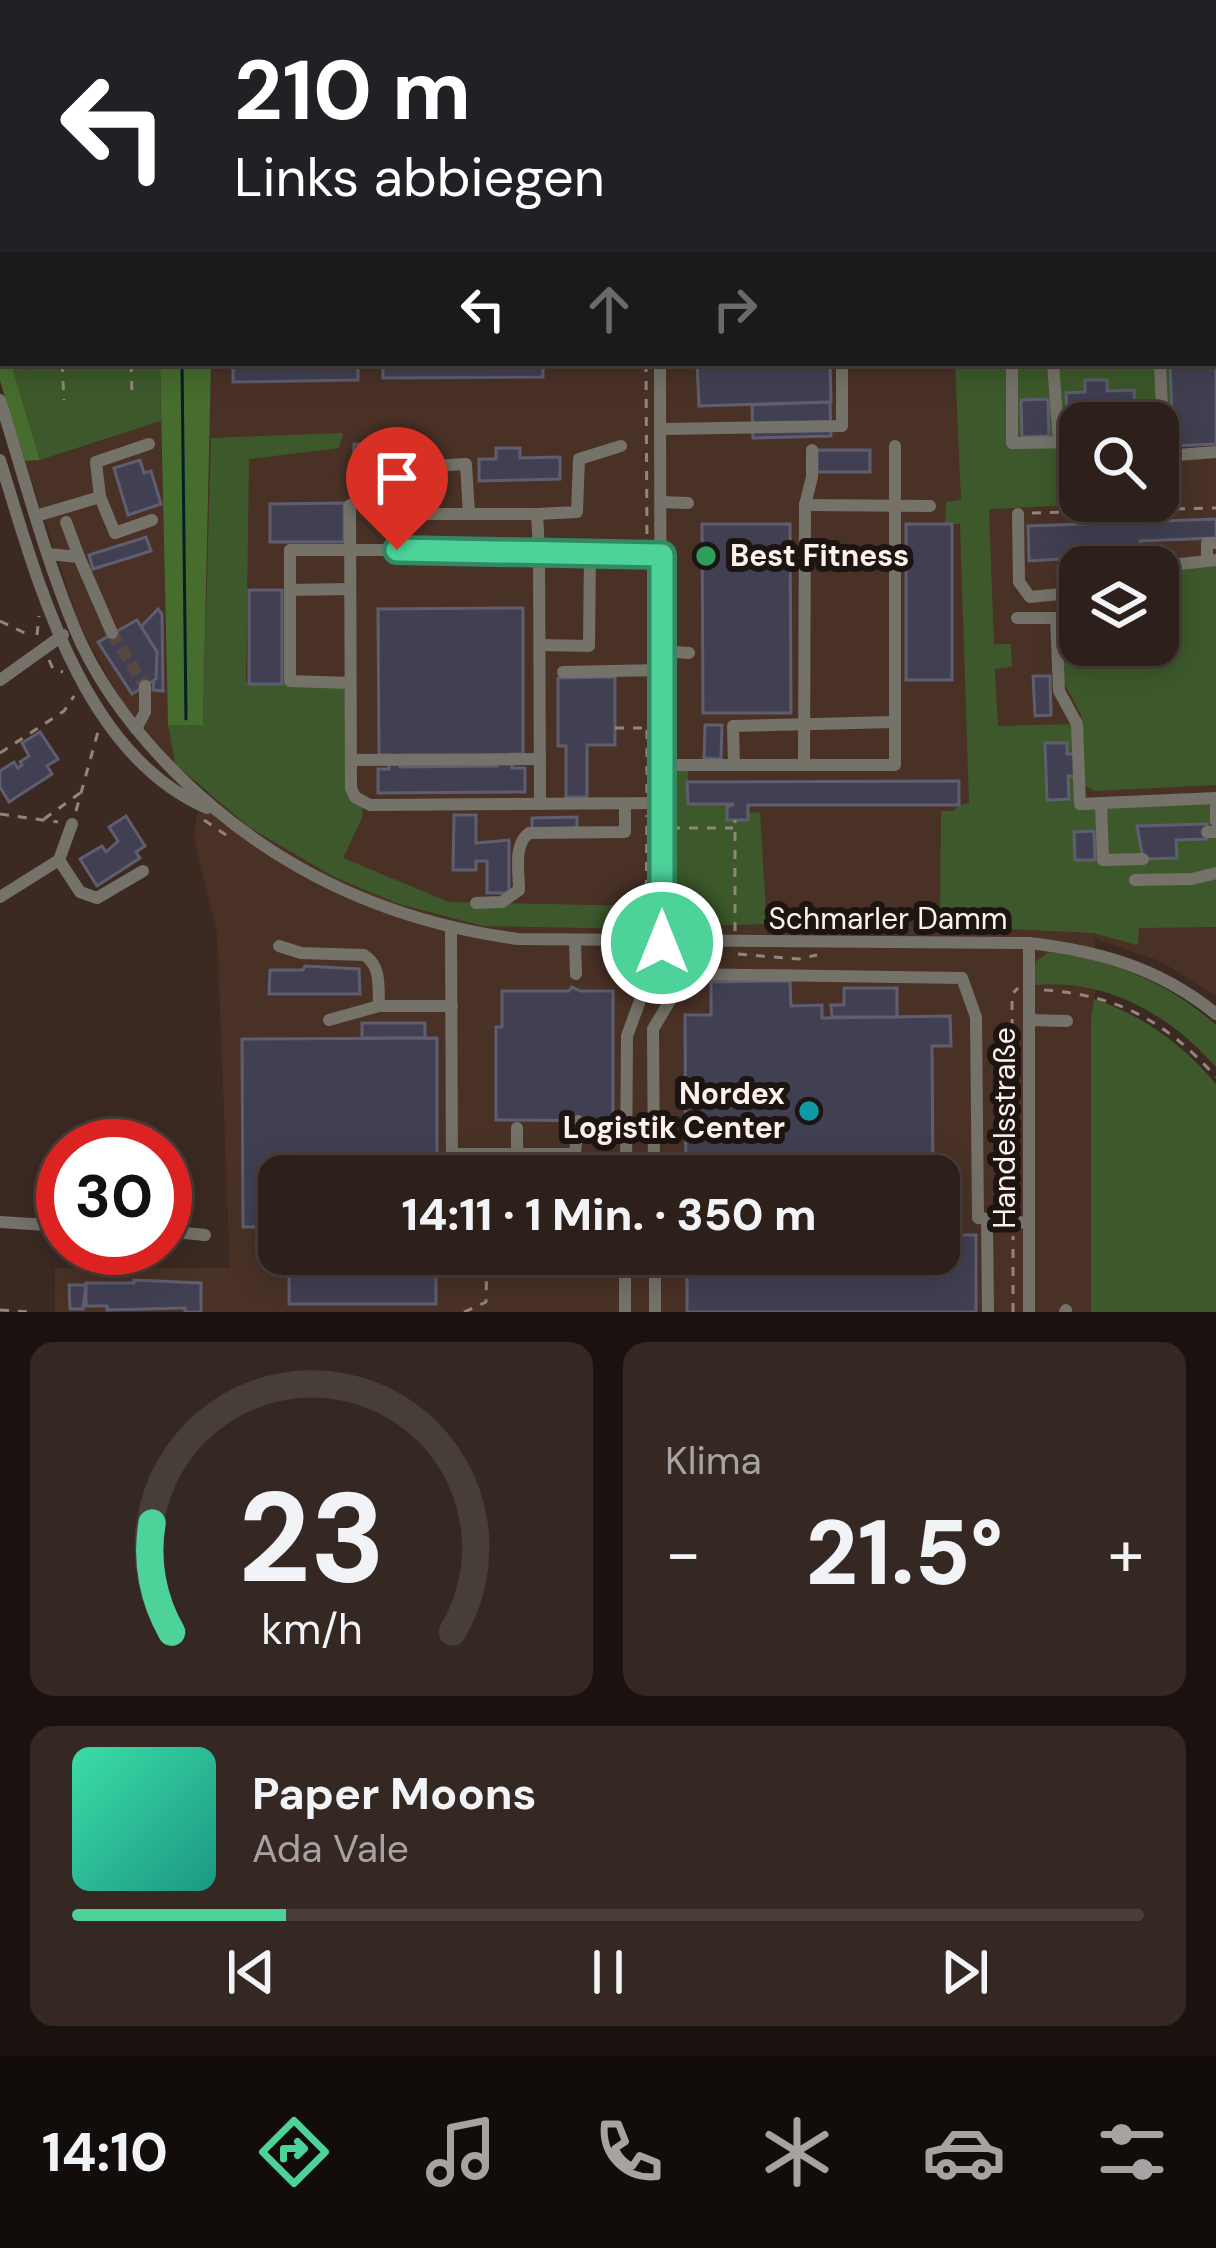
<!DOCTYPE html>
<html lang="de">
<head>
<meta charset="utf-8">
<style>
  :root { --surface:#2d201a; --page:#352823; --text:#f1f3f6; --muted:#a7a3a2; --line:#483e39; --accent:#4dd39a }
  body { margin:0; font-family:"DM Sans",sans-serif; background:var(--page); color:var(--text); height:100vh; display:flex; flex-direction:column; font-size:45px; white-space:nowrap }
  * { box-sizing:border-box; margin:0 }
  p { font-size:39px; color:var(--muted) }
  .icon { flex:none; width:66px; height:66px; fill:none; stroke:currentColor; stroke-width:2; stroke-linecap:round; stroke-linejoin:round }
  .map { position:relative; height:1312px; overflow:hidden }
  .side { display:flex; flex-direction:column; gap:30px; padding:30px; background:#19120e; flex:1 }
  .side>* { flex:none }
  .banner { position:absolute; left:0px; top:0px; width:1218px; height:366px; box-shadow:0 6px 30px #0003,0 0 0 3px var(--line); background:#202124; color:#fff; overflow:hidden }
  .tools { position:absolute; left:1059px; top:402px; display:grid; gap:24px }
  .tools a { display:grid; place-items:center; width:120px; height:120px; border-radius:24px; background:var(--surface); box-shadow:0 6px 30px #0003,0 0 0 3px var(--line); font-size:60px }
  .speed { position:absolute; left:36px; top:1119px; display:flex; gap:24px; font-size:60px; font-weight:700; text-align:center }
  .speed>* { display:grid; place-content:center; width:156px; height:156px; border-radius:50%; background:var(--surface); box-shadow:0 6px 30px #0003,0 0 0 3px var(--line); line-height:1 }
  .speed .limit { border:18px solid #d22; background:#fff; color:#111 }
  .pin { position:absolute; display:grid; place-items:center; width:102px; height:102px; color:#fff; margin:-123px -51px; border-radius:50% 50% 50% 0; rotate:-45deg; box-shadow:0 0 12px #0007 }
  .pin .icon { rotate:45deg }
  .me { position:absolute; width:132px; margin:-66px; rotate:0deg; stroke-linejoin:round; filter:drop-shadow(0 0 9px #0008) }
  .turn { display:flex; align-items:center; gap:42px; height:252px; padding:0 36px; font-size:54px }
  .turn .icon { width:156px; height:156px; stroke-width:2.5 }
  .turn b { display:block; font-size:84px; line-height:102px }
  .lanes { display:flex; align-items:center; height:114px; padding:0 36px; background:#0003; justify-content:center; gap:60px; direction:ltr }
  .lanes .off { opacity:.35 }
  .big { font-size:90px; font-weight:800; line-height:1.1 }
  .side .widget { flex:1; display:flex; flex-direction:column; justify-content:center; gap:18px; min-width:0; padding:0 42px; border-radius:24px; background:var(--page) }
  .side .dial { align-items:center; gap:0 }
  .dial svg { height:312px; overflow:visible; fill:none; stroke:var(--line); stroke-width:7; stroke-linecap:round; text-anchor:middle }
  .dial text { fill:var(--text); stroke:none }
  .song { display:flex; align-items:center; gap:36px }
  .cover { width:144px; height:144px; border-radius:18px; background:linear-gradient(135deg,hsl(160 70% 55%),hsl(170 70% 35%)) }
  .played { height:12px; border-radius:6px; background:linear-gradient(90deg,var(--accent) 20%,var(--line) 20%) }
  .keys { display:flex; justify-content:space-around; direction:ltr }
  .heat { display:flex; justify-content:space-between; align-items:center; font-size:66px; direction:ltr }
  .side .tiles { flex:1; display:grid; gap:30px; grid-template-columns:1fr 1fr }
  .widget:last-child { grid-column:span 2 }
  .trip { position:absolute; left:258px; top:1155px; width:702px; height:120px; border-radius:24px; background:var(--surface); box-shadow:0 6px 30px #0003,0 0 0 3px var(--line); font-weight:800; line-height:120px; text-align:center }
  .menu { display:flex; height:192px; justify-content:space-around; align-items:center; background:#120d0a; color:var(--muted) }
  .menu .icon { width:84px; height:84px }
  .menu .selected { color:var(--accent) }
  .menu b { font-size:54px; color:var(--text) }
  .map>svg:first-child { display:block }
</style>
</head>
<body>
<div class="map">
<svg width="1216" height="1312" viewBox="0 0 1216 1312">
  <rect width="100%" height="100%" fill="#3c2a22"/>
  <g fill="#493126" fill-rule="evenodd">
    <path d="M227 0H1216V996L1160 961 1095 939V1312H55V1268H230L217 933 194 837 197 815 208 793 203 724 211 363H1215V3H226ZM1080 423H1158V501H1080ZM1080 567H1158V645H1080ZM279 1176H939V1254H279Z"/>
    <polygon points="161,421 168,725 175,764 120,699 80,626 25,461 40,460"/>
  </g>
  <g fill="#3d592b">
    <polygon points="11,363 160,363 161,421 40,460"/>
    <polygon points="955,363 1170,363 1174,455 1158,456 1158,423 1080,423 1080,501 1147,502 989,509 994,644 1011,644 1012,667 995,669 998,726 1077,724 1081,804 1216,798 1216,927 1139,928 1138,945 1093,933 966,927 940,913 941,811 954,811 959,805 969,803 960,524 945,524 946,502 961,500"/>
    <polygon points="343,433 339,448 249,459 246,682 350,683 351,787 363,803 362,818 343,858 449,902 641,906 642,929 483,926 399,904 334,877 249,827 175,764 168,725 203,724 211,438"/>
    <polygon points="1216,564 1216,785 1095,791 1085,786 1081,714 1063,681 1059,607 1063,597 1080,595 1080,645 1158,645 1158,570"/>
    <polygon points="672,768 688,768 688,804 734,804 748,813 760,812 766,913 801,914 799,923 702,926 677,922 672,903"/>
    <path d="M1049 952C1112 960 1168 982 1216 1025V1067C1170 1015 1107 978 1035 985L1032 976 1036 961Z"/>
    <path d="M1094 999C1144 1016 1182 1044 1216 1084V1312H1091V1019Z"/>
  </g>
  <g fill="#466c2e">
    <polygon points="0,325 3,363 11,363 40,460 25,461 0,381"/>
    <polygon points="160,363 211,363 203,725 168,725"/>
  </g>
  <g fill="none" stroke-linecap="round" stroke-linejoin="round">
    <g stroke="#002126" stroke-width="3">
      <polyline points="178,3 178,0"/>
      <polyline points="182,363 186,719"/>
    </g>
  </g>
  <g fill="#414052" stroke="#5f5e71" stroke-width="3" fill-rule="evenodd">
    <polygon points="1216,274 1216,444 1173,446 1170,363 1215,363"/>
    <polygon points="233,363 358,363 358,380 233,382"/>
    <polygon points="383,363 543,363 543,377 383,378"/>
    <polygon points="697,363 830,363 831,402 699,406"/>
    <polygon points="1085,380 1107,380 1107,391 1134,390 1135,423 1080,423 1080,427 1067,427 1066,393 1085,392"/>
    <polygon points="1048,399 1049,436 1022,437 1021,400"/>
    <polygon points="830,402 831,436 753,438 752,405"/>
    <polygon points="354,444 419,445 419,482 353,482"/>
    <polygon points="496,448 520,448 520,458 560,457 560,479 479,481 479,459 496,459"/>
    <rect x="817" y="450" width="53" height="22"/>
    <polygon points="140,460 144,473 151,471 161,504 128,515 114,468"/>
    <polygon points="344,503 344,542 270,542 270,504"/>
    <polygon points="1216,519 1216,538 1140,541 1141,557 1076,559 1076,571 1060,572 1060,559 1029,561 1028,526"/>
    <polygon points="702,524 790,524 791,713 703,713"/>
    <rect x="906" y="524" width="46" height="156"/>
    <polygon points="146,537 151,551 93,569 89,555"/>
    <rect x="249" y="590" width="33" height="94"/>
    <path d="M523 608V754H512V768H525V792L378 793V769H389V755H379L378 609ZM400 757H497V766L400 767Z"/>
    <polygon points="158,609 162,614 163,691 153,690 157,652 141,627"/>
    <polygon points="137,620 157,652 156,679 132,694 98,642"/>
    <polygon points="1033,676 1050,676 1051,715 1035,716"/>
    <polygon points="615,677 615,745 587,745 587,797 566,797 566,746 558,746 558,678"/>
    <polygon points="705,725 722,725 721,759 704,758"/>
    <polygon points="40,732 58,759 47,766 52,774 9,802 0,787 0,771 14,762 18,768 22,765 20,762 29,756 22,743"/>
    <polygon points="1045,743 1067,743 1067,754 1076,754 1077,776 1068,776 1069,799 1047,800"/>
    <polygon points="959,781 959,805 748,805 748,820 727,820 727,807 734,804 688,804 687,782"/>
    <polygon points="454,815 476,815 476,843 509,840 509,893 487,893 487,861 476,861 476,870 453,870"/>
    <polygon points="126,816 145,846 136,852 140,858 97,886 80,859 102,846 106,852 118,841 109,827"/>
    <polygon points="577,817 577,828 532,829 532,818"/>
    <polygon points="1207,824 1207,839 1176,840 1177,858 1143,859 1137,826"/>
    <polygon points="1094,831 1095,860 1075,860 1074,832"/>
    <polygon points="305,966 359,969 360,994 269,994 270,970 303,970"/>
    <polygon points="790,981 791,1006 822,1005 822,1018 950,1016 951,1046 932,1046 933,1176 686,1176 685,1015 711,1015 711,982"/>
    <polygon points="572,987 580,991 613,991 613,1121 496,1120 496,1027 502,1027 502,991 569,991"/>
    <polygon points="844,988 897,988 897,1017 832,1017 831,1005 844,1005"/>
    <rect x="362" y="1023" width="63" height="15"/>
    <polygon points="437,1038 437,1176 279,1176 279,1227 243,1227 242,1039"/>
    <polygon points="939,1214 943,1214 943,1222 948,1222 948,1251 953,1251 953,1235 976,1235 976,1312 687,1312 687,1254 939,1254"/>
    <rect x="289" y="1254" width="147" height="50"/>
    <polygon points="134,1280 201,1283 201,1312 185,1312 185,1308 107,1310 107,1306 86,1306 86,1283 134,1283"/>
    <polygon points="69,1285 86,1285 83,1309 70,1309"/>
  </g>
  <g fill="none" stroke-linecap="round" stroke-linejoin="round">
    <polyline stroke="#594840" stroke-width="12" stroke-dasharray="12 6" stroke-linecap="butt" points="112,633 145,686"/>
    <g stroke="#94847d" stroke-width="3" stroke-dasharray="9 9" stroke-linecap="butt">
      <polyline points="23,1 26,0"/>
      <polyline points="577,3 578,0"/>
      <polyline points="1215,92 1216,92"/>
      <polyline points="0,128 3,128"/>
      <polyline points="0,154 3,154"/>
      <polyline points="0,186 3,186"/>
      <polyline points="0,310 1,312"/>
      <polyline points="62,363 64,400"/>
      <polyline points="131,363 132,394"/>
      <polyline points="646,363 647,541"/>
      <polyline points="1174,469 1175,507"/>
      <polyline points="1032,513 1216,508"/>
      <polyline points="0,621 31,636"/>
      <polyline points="37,635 39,616"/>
      <polyline points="49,660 53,669 63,672"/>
      <polyline points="615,728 647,728"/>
      <polyline points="0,753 64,711 74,696"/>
      <polyline points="647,793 647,725"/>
      <polyline points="674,805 675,779"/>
      <polyline points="76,811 99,728"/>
      <polyline points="0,814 58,822"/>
      <polyline points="44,819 80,793"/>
      <polyline points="204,820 226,835"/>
      <polyline points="671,828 733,828"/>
      <polyline points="646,925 647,815"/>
      <polyline points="735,931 735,820"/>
      <polyline points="738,954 799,959 817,955"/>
      <polyline points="666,957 710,954"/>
      <path d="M1044 990C1118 995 1167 1022 1216 1077"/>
      <polyline points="1013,1208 1012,994 1018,988"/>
      <polyline points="0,1310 31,1312"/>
      <polyline points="464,1312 486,1302 487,1254"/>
      <polyline points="1013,1312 1013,1236"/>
    </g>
    <g stroke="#757269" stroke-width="12">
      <polyline points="461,0 461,3"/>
      <polyline points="734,0 734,3"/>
      <polyline points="865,0 865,3"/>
      <polyline points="1160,0 1160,3"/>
      <polyline points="601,3 601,0"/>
      <polyline points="660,3 660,0"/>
      <polyline points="1111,3 1113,0"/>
      <polyline points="1215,185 1216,185"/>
      <polyline points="1215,216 1216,216"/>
      <polyline points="1215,265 1216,265"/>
      <polyline points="1012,363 1012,443 1080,442"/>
      <polyline points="1053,363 1059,443"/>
      <polyline points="1160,363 1164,456 1216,452"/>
      <path d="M0 400C24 476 44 554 74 627 96 681 132 728 172 769 268 867 383 921 518 939L1029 943C1099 951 1160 968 1216 1014"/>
      <polyline points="667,429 842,426 842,363"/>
      <path d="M0 460C37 579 81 754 207 808"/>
      <polyline points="432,466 466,464 469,514"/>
      <polyline points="100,497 115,533 152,520"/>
      <polyline points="661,502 688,503"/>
      <polyline points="350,505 351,788 355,797 370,805 661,803"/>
      <polyline points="805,505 930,506"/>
      <polyline points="417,514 537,514"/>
      <polyline points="1018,514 1019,582 1030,597 1080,592"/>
      <polyline points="36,516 100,497 96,462 149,444"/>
      <polyline points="66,522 79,557"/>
      <polyline points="48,554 79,557 112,633"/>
      <polyline points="1207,561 1207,543 1216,543"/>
      <polyline points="1153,567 1216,560"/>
      <polyline points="290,590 349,589"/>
      <polyline points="1017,618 1056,618 1059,691 1077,724 1080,804 1216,798"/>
      <polyline points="540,645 589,646 590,552"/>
      <polyline points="661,651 689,653"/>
      <polyline points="563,672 661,670"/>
      <polyline points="0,680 63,635"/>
      <polyline points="350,683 290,681 290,550 539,550 537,514 577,512 579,459 621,446"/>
      <polyline points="136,729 145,712 145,686"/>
      <polyline points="351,760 540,759"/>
      <polyline points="662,765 895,765 895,446"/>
      <polyline points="734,765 733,726 895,722"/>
      <polyline points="804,765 805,505 812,477 812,450"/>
      <polyline points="1216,798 1216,821"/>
      <polyline points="1101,803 1103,860 1143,859"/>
      <polyline points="540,804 539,550 661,555"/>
      <polyline points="1207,832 1216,832"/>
      <polyline points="59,860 80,892 97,898 143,871"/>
      <polyline points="1135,880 1192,879 1216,873"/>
      <polyline points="0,897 59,860 72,824"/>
      <path d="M476 903 502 902 519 890C519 872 513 845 529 833L625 832V804"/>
      <polyline points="451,929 452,1176"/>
      <polyline points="575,942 576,974"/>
      <polyline points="1029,943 1029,1312"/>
      <path d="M279 946 301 953 364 955C382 966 378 988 379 1006"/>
      <polyline points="329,1020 379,1006 452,1006"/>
      <polyline points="1029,1020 1067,1021"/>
      <polyline points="452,1154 575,1154 575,1176"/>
      <polyline points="575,1154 578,1121"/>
      <polyline points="517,1176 517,1128"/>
      <polyline points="626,1176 627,1036 661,943 660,363"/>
      <polyline points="654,1176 653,1029 686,974 962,978 976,1017 978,1218 1029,1223"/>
      <polyline points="987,1221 988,1312"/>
      <polyline points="0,1222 63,1226"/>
      <polyline points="165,1231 205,1235"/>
      <polyline points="655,1254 655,1312"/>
      <polyline points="625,1312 625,1254"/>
      <polyline points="1065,1312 1066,1310"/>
    </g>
  </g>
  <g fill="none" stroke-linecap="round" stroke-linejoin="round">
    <g stroke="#328964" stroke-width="30">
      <polyline id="route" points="397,550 662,555 662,943"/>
    </g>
    <use href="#route" stroke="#4dd39a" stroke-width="21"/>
  </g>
  <circle fill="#2e9e5b" stroke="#1d1511" stroke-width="4.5" cx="706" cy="556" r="12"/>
  <circle fill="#0f9aa8" stroke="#1d1511" stroke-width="4.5" cx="809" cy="1111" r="12"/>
  <g text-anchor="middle" stroke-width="12" stroke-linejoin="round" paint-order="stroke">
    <g font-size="30" font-weight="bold" fill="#fef1ec" stroke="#1d1511" text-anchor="start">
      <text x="730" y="566">Best Fitness</text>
      <text x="785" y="1104" text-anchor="end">Nordex<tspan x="785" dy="34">Logistik Center</tspan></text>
    </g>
    <g font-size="30" fill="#fef1ec" stroke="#1d1511">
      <text x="888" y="929">Schmarler Damm</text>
      <text transform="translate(1005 1128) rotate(-90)" y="10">Handelsstraße</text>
    </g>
  </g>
</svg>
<div class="tools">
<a><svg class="icon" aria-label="search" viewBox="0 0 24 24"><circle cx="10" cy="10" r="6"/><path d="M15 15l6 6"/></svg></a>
<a><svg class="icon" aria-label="layers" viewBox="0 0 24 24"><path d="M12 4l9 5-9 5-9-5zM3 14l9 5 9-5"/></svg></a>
</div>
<div class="speed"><div class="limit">30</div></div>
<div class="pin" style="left:397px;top:550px;background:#d93025"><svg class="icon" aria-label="arrive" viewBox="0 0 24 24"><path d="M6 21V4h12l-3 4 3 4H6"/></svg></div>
<svg class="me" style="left:662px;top:943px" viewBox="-20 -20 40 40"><circle r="17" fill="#4dd39a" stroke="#fff" stroke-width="3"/><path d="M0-11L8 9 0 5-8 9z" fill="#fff"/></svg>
<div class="trip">14:11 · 1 Min. · 350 m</div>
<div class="banner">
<div class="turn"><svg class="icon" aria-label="left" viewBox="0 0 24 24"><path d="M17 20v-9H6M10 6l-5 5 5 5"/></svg><div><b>210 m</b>Links abbiegen</div></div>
<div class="lanes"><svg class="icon" aria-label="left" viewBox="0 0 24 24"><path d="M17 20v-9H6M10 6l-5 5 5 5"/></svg><svg class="icon off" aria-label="ahead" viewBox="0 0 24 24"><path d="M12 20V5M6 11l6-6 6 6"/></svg><svg class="icon off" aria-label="right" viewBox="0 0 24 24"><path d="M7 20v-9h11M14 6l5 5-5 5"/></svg></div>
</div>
</div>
<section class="side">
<div class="tiles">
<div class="widget dial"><svg viewBox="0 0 100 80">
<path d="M14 69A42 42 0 1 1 86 69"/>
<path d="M14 69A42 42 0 0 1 9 41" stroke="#4dd39a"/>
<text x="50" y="56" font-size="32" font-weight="700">23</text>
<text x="50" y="72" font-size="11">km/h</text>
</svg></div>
<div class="widget"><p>Klima</p>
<div class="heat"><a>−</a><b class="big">21.5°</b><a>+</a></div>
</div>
<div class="widget">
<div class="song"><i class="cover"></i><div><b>Paper Moons</b><p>Ada Vale</p></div></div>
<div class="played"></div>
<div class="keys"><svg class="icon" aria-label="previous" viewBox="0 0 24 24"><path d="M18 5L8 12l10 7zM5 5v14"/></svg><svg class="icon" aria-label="pause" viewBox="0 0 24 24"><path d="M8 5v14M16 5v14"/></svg><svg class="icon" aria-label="next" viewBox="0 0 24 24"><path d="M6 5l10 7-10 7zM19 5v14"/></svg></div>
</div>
</div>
</section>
<nav class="menu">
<b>14:10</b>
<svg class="icon selected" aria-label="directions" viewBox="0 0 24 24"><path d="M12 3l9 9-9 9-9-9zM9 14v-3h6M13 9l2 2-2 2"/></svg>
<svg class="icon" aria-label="music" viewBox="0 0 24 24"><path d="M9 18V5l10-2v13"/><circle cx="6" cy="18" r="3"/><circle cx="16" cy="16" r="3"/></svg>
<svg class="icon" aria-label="phone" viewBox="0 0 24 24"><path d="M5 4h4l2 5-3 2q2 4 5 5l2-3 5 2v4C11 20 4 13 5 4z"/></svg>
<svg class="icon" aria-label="climate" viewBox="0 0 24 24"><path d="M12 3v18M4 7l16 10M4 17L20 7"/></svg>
<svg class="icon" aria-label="car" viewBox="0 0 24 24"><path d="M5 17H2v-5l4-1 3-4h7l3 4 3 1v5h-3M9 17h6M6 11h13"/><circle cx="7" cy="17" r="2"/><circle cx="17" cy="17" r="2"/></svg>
<svg class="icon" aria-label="filters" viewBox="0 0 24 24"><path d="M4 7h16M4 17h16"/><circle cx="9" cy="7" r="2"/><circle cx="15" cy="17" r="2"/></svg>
</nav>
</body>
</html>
